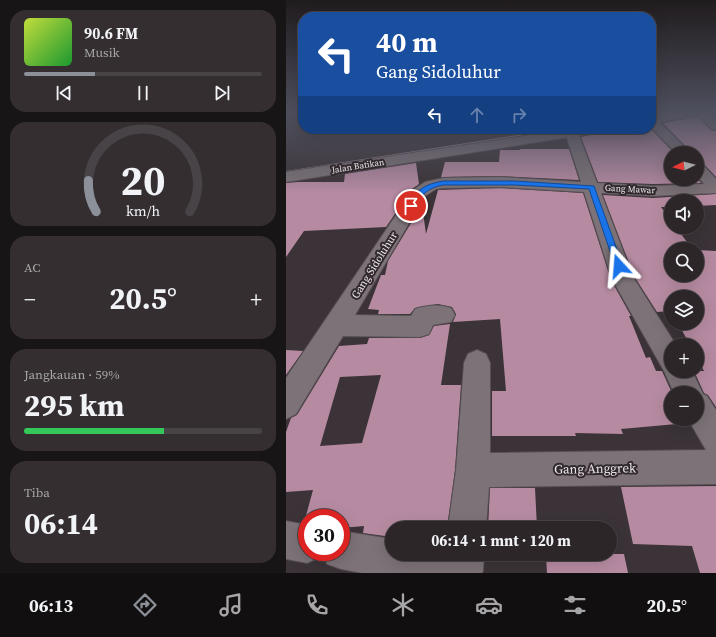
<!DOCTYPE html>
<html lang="id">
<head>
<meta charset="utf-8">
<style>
  :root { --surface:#2c2629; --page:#342e31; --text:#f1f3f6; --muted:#a6a5a8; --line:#484346; --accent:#8c9099 }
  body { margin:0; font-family:"Source Serif 4",serif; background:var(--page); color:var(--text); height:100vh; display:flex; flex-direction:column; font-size:15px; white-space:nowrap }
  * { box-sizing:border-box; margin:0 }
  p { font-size:13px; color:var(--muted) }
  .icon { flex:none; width:22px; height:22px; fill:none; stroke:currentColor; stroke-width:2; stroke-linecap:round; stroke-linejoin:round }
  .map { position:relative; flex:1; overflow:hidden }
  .sheet { display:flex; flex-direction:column; gap:10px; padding:10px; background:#181517; width:286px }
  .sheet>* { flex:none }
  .banner { position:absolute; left:12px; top:12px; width:358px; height:122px; border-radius:16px; box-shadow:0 4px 16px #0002,0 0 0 1px var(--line); background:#1a4fa0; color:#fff; overflow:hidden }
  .needle { width:26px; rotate:264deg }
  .controls { position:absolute; left:378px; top:146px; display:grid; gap:8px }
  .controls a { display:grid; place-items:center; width:40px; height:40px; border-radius:50%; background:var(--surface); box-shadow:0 4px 16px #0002,0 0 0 1px var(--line); font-size:20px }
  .speed { position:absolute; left:12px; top:509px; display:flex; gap:8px; font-size:20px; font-weight:700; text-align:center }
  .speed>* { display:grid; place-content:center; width:52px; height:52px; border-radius:50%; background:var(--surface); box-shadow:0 4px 16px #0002,0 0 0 1px var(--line); line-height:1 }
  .speed .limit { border:6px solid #d22; background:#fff; color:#111 }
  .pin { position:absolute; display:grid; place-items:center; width:34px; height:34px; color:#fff; margin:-17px; border:2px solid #fff; border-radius:50%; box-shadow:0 1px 4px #0007 }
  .me { position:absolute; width:44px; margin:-22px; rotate:341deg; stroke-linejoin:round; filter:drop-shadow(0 0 3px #0008) }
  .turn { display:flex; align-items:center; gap:14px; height:84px; padding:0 12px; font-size:18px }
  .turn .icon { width:52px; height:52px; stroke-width:2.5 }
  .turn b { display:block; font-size:28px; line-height:34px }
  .lanes { display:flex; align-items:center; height:38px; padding:0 12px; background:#0003; justify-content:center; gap:20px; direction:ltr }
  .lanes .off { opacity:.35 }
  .big { font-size:30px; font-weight:700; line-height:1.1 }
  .sheet .card { flex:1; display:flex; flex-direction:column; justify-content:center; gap:6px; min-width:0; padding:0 14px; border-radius:16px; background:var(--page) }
  .sheet .dial { align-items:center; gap:0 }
  .dial svg { height:104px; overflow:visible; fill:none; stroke:var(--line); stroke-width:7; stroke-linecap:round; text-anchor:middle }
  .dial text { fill:var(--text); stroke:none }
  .song { display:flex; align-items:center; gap:12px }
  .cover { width:48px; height:48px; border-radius:6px; background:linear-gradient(135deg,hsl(70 70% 55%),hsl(130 70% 35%)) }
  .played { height:4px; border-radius:2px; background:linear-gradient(90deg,var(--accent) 30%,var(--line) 30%) }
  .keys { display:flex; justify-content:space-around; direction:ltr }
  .heat { display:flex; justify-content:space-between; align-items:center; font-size:22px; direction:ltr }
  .charge { height:6px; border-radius:3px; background:linear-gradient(90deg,#34c759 59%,var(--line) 0) }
  .trip { position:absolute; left:99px; top:521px; width:232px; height:40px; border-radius:20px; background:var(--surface); box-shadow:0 4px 16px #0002,0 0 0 1px var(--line); font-weight:700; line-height:40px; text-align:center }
  .tab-bar { display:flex; height:64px; justify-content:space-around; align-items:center; background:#120f10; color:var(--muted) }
  .tab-bar .icon { width:28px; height:28px }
  .tab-bar .active { color:var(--accent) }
  .tab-bar b { font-size:18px; color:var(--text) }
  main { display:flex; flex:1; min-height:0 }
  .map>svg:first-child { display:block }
</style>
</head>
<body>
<main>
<section class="sheet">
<div class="card">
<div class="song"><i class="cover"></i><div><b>90.6 FM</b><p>Musik</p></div></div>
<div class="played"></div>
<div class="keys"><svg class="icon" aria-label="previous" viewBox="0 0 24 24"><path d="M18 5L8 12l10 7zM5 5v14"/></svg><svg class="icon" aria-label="pause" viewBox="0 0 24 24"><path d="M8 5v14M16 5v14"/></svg><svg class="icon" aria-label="next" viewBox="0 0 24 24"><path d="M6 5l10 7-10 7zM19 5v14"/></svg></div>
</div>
<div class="card dial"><svg viewBox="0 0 100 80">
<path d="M14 69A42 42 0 1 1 86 69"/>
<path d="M14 69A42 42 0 0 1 8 45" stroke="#8c9099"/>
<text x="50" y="56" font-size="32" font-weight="700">20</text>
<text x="50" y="72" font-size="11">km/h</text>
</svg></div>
<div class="card"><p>AC</p>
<div class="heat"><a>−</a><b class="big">20.5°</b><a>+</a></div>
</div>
<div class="card"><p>Jangkauan · 59%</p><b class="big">295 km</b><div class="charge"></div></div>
<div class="card"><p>Tiba</p><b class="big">06:14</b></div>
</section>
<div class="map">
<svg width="430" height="573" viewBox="0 0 430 573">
  <rect width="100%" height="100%" fill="#3b3337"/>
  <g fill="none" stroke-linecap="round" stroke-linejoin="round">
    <g fill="#aa8c9c" fill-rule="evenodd">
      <polygon points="372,113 380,113 365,117 365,115"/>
      <polygon points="270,129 280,129 0,173 0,171"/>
    </g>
  </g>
  <g fill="#b68ba2" fill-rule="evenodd">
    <polygon points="411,117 425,130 430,131 430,177 417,163 411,162 411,153 406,153 377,123"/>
    <polygon points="350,129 365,129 388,153 385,153 385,179 411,178 415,183 367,184 312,182 295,137 310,134 355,135"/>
    <polygon points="234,149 283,149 293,180 214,176 155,177 159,162 213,162 214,150 234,150"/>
    <polygon points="130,163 133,184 126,189 100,227 18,231 0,257 0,183 12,182 58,182 59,174"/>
    <polygon points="214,188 297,193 325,280 345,316 343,316 360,358 364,357 370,371 376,371 386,393 385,419 401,419 402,423 335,429 337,434 289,433 290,436 206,436 206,391 220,391 214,319 167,322 170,314 166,307 152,304 129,308 124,314 92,314 93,310 82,309 95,275 99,275 102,261 136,205 140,234 152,190"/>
    <polygon points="430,194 430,205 411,206 411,201 385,201 385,207 375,207 385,220 385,227 390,227 406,249 385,249 385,275 411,275 411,250 430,251 430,407 422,395 418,393 408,371 418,371 411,358 411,345 404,345 392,323 411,323 411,297 385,297 385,311 371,312 348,276 317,195 367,198"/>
    <path d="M164 324 155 385H175L169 470 161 528H106V537L77 533 78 526 55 528V518H21V523H18L27 490 0 492V432L5 418 11 415 53 346 81 344 83 338H134L143 335 148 326ZM95 375 76 443 34 446 54 377Z"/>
    <polygon points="0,350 17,351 0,375"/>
    <polygon points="430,486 430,573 414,573 406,546 347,544 335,487"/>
    <polygon points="204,488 249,488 251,528 202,528"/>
    <polygon points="199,554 253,554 253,562 199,560"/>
    <polygon points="260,554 338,554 342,573 261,573"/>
  </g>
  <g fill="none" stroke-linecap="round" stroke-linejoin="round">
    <g stroke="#564f53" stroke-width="2">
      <g id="minor">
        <polygon points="408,113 421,113 430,120 430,130 426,129"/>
        <polygon points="365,117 369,118 405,153 390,153 365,127"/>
        <path d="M275 129H289L292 133 311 183 367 186 418 184 411 176V163L416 164 430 179V193L367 196 315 193 347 277 390 345H385V371H406L417 394 421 396 430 410V484L203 487 200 528H162L170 470 178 363 182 354 191 350 200 354 204 363V453L420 450 402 419H411V393H388L378 371 326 279 298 192 214 187 157 188 150 189 139 196 69 315 125 316 129 309C141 305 153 304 165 308L169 315 165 322 147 325 143 334 134 337 57 336 10 414 0 419V378L127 190 139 182 157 178 214 177 295 182 280 135Z"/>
        <polygon points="0,521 21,525 21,552 55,552 55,531 106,539 106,554 198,554 197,571 196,573 76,573 55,569 41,564 37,552 34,557 21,563 0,559"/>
      </g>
    </g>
    <g stroke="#564f53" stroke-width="2">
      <g id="secondary">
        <polygon points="385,113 415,113 410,116 365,123 365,117"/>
        <polygon points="285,129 315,129 309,133 0,182 0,172"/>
      </g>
    </g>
    <use href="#minor" fill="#7c7277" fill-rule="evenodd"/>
    <use href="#secondary" fill="#7c7277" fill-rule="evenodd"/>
  </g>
  <linearGradient id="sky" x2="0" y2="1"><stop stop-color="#201c1e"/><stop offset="0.58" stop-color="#4f505e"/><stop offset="1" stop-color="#4f505e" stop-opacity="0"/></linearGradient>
  <rect width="430" height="194" fill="url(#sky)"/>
  <path fill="#1a73e8" stroke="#114b97" d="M157 181H229L308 186 337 266 333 269 329 266 303 189 229 185H157C141 188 136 195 127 207H123L121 206C132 189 137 185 157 181Z"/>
  <g text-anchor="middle" stroke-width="4" stroke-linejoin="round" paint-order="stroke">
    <g font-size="9" fill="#ebe5e8" stroke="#31292d">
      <text transform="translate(72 166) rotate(-9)" y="3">Jalan Batikan</text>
      <text transform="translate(344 189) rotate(3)" y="3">Gang Mawar</text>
    </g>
    <g font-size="11" fill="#ebe5e8" stroke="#31292d">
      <text transform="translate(88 265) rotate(-58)" y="4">Gang Sidoluhur</text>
    </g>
    <g font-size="13" fill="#ebe5e8" stroke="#31292d">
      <text transform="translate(309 468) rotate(-1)" y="5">Gang Anggrek</text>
    </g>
  </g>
</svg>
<div class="controls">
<a><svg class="needle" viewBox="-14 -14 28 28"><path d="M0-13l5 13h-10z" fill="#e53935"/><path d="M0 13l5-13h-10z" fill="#a6a5a8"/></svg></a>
<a><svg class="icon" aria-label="sound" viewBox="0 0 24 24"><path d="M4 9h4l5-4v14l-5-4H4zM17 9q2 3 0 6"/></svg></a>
<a><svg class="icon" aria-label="search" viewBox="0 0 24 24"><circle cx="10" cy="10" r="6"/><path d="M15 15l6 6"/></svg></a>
<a><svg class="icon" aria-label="layers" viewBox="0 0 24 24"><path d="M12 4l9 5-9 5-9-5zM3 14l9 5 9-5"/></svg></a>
<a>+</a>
<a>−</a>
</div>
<div class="speed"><div class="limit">30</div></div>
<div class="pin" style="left:125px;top:206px;background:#d93025"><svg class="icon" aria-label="arrive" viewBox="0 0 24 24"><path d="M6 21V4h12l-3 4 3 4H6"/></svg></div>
<svg class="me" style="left:333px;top:266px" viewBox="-20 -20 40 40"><path d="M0-17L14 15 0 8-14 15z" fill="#1a73e8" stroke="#fff" stroke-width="4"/></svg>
<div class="trip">06:14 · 1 mnt · 120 m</div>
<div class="banner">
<div class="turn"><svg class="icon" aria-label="left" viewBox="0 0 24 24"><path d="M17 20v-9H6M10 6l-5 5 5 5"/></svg><div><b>40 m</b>Gang Sidoluhur</div></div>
<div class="lanes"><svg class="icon" aria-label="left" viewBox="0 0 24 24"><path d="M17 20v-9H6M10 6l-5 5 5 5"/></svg><svg class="icon off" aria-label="ahead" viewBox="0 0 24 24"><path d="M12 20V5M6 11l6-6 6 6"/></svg><svg class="icon off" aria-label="right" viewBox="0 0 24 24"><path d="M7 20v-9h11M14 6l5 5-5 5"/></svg></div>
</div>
</div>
</main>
<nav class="tab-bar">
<b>06:13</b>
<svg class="icon active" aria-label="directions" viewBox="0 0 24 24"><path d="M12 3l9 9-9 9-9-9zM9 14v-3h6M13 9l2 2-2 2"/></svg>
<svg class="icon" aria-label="music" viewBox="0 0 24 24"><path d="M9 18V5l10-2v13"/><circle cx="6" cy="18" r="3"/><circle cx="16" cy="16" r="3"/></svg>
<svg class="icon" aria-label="phone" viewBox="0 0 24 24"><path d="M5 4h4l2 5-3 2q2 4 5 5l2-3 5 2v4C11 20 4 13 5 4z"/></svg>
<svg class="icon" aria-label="climate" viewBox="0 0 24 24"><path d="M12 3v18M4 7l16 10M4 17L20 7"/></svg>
<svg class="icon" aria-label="car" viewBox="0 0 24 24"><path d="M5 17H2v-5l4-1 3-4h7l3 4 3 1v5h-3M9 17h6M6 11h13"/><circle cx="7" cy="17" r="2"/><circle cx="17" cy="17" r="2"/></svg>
<svg class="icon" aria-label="filters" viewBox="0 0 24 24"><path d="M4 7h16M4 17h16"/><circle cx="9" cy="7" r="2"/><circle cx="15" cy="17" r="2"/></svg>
<b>20.5°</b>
</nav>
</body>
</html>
